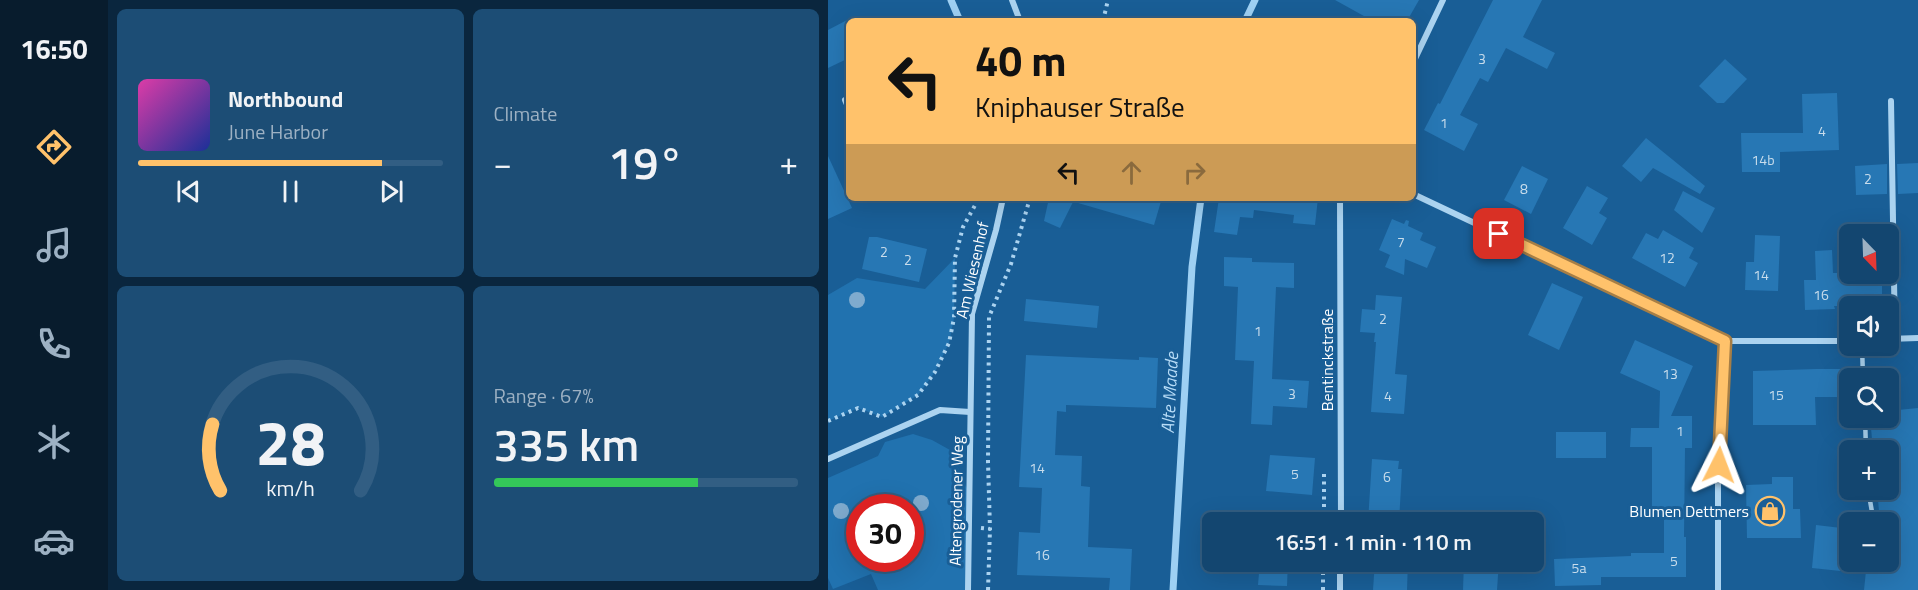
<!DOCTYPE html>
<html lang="en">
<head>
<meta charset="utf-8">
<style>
  :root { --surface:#134670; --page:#1c4d75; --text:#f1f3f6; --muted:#9db1c3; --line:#325e83; --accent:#ffc26b }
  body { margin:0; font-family:"Titillium Web",sans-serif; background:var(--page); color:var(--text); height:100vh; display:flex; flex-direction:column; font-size:22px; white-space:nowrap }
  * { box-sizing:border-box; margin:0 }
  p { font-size:20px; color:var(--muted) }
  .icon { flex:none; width:33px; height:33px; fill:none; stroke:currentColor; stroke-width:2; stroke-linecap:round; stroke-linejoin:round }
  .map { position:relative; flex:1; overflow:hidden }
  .details { display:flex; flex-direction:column; gap:9px; padding:9px; background:#0a263e; width:720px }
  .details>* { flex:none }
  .top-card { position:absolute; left:18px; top:18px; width:570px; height:183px; border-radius:9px; box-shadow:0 6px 24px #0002,0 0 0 2px var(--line); background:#ffc26b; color:#111; overflow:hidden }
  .needle { width:39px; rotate:157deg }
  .controls { position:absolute; left:1011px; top:224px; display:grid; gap:12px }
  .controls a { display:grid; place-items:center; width:60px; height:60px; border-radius:9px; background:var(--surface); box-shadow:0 6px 24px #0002,0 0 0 2px var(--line); font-size:30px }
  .speed { position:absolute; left:18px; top:494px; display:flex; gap:12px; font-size:30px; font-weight:700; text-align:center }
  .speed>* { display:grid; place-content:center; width:78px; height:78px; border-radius:50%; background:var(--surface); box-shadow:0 6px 24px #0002,0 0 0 2px var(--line); line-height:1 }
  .speed .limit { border:9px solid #d22; background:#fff; color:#111 }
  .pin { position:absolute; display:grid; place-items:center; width:51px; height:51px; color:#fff; margin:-26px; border-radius:12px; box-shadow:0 3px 9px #0006 }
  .me { position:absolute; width:66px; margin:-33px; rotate:3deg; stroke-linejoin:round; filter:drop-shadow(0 0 4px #0008) }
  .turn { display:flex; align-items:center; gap:21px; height:126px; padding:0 30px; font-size:27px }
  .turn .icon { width:78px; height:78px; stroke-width:2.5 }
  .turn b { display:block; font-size:42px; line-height:51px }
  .lanes { display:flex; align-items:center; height:57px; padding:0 30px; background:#0003; justify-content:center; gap:30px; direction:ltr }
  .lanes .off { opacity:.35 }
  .big { font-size:45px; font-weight:600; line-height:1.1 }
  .details .card { flex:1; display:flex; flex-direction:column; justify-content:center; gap:9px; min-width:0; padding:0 21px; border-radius:9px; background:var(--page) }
  .details .dial { align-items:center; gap:0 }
  .dial svg { height:156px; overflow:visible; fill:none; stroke:var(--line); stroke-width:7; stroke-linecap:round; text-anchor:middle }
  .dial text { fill:var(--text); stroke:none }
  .song { display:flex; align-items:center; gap:18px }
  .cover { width:72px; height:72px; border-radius:9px; background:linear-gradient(135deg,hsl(320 70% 55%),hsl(230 70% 35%)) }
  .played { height:6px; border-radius:3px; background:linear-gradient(90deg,var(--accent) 80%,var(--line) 80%) }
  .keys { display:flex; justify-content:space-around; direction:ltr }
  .heat { display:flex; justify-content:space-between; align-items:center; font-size:33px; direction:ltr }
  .charge { height:9px; border-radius:4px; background:linear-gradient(90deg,#34c759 67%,var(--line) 0) }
  .details .tiles { flex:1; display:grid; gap:9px; grid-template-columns:repeat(2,1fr) }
  .trip { position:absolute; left:374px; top:512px; width:342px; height:60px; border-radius:9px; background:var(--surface); box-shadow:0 6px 24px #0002,0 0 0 2px var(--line); font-weight:600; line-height:60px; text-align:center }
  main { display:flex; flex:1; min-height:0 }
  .dock { display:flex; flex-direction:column; width:108px; justify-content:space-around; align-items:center; background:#081c2d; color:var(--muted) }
  .dock .icon { width:42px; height:42px }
  .dock .selected { color:var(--accent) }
  .dock b { font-size:27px; color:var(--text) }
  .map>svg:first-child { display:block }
</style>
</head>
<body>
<main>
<nav class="dock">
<b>16:50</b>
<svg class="icon selected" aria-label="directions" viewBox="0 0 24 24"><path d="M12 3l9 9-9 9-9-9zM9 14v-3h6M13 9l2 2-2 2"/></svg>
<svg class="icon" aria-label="music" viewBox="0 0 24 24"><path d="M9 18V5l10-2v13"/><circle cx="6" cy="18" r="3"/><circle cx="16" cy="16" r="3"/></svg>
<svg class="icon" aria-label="phone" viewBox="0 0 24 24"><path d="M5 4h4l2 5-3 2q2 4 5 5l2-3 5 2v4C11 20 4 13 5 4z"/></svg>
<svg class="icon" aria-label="climate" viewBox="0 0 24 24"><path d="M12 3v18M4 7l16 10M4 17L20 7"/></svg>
<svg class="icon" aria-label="car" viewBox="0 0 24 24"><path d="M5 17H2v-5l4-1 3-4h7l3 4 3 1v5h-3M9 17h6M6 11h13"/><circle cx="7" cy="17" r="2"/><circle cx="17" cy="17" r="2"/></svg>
</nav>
<section class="details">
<div class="tiles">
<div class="card">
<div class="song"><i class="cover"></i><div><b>Northbound</b><p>June Harbor</p></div></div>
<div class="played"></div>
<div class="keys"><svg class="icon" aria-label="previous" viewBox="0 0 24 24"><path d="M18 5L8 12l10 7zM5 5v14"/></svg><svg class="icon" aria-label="pause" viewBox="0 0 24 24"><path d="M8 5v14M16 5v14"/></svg><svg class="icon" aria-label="next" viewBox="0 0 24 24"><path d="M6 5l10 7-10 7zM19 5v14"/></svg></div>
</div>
<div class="card"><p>Climate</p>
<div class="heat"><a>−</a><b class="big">19°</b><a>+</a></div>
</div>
<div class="card dial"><svg viewBox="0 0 100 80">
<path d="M14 69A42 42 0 1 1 86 69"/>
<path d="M14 69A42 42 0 0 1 10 35" stroke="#ffc26b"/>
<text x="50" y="56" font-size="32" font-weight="700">28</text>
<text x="50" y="72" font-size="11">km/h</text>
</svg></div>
<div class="card"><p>Range · 67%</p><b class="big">335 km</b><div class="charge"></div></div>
</div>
</section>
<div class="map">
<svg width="1090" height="590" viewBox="0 0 1090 590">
  <rect width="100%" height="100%" fill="#195e96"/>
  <g fill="#2172af" fill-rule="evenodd">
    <polygon points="127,258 126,318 121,343 107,372 90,395 54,417 30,408 0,421 0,295 29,278 97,289"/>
    <path d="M85 434 104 440 122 450 142 495 140 590H50L43 574 5 589 0 578V478L50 456 57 442ZM32 507H82V558H32Z"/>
  </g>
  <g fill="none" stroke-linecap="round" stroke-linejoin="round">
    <g stroke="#9ed0f3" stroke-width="7">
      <polyline points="123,0 132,21"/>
      <polyline points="417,21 427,0"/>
      <polyline points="345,590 364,267 373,198"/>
    </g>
  </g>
  <g fill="#2777b4">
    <polygon points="507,0 591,0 579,21 545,21"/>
    <polygon points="665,0 714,0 695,37 727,53 719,69 678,48 660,82 652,78 632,115 650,124 636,151 596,130 610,103 612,104"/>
    <polygon points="21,19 21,58 0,68 0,30"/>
    <polygon points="897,59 919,79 896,103 889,103 871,86"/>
    <polygon points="1009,93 1011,150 952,152 952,172 914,172 913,133 975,133 974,94"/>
    <polygon points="818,138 877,186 872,194 825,168 813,182 794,166"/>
    <polygon points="0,156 24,208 0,219"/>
    <polygon points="1090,163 1090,193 1070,194 1069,164"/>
    <polygon points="1059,164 1059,194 1028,195 1027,166"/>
    <polygon points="694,166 720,179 703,214 676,200"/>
    <polygon points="759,186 780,198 771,213 779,218 764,245 735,228"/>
    <polygon points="855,191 887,208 874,233 846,210"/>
    <polygon points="221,198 247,198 232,228 216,221"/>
    <polygon points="251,198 334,198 326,225 250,203"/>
    <polygon points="391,198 490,198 487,225 465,223 466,215 426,210 425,218 412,217 409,235 386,232"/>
    <polygon points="564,219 576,224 578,220 581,221 580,226 595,233 592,240 608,247 599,268 577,259 576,275 557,267 562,255 551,250"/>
    <polygon points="835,230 866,248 861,258 870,263 857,287 804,258 818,233 830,239"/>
    <polygon points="927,235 952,236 950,291 917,290 918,262 926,262"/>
    <polygon points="41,237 49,237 99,249 91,282 34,269"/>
    <polygon points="1004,250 1005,273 1054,273 1054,306 1006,306 1007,309 977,310 976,280 988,280 987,251"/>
    <polygon points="396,257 424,258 424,262 466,263 466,288 448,287 444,379 481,381 479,408 445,406 444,425 423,424 426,361 407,360 410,287 396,286"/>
    <polygon points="724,283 755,297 731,350 700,335"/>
    <polygon points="548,295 574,297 567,374 579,375 576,414 543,412 548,342 546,342 547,333 532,332 534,309 547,310"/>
    <polygon points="198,299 271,306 269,328 196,321"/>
    <polygon points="807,340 865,366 843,416 864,416 864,448 857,448 856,537 858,537 858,577 773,577 773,585 727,586 726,559 803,556 803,553 836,553 836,515 824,515 824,447 802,447 803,428 831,428 832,391 792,373"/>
    <polygon points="198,355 311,360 311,357 330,358 328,408 238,405 238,412 229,411 227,455 254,456 253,486 262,487 260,547 304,549 302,590 281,590 282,578 189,575 191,532 212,533 214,488 191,487"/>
    <polygon points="988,369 1021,369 1021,397 987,397 988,425 925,425 925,371"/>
    <polygon points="1090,408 1090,590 1036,590 1039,561 1060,561 1060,522 1052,522 1049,489 1060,489 1060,450 1045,450 1042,417 1060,417 1060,411"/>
    <rect x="728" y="432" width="50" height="26"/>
    <polygon points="442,455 487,458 484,495 438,491"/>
    <polygon points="544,459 571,461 570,469 574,469 571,522 540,522"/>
    <polygon points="944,477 965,477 965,509 972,509 973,538 919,538 918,485 944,484"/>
    <polygon points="988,525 1022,529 1022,572 984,568"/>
    <polygon points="432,561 460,561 459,586 430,585"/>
    <polygon points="547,561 580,561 579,590 545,590"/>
    <polygon points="636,561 671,561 669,590 635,590"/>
  </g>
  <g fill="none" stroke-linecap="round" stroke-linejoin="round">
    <g stroke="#abd3f0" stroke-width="4" stroke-dasharray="3 4.5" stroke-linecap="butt">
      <polyline points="275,21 280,0"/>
      <polyline points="0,421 30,408 54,417 90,395 107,372 121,343 126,318 127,258 135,227 151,198"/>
      <polyline points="496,522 496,472"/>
      <polyline points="153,528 162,529 160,462 161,317 183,264 202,198"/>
      <polyline points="160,590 162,529"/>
      <polyline points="495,590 495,561"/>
    </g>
    <g stroke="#abd3f0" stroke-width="4.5">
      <polyline points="1034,345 1035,378"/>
      <polyline points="1037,417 1038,450"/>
      <polyline points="1040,489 1044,512"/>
    </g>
    <g stroke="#abd3f0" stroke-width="6">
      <polyline points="184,0 192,21"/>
      <polyline points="585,63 615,0"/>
      <polyline points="17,100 21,109"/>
      <polyline points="1063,101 1067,339"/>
      <polyline points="585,194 896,341 1022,341"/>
      <polyline points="512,198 513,522"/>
      <polyline points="1060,339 1090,338"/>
      <polyline points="0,459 112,410 142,412"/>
      <polyline points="140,590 144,314 168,230 175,198"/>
      <polyline points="512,590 512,561"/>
      <polyline points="890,590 890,485 896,341"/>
    </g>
  </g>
  <g fill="#7fabce">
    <circle cx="29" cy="300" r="8"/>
    <circle cx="93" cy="503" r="8"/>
    <circle cx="13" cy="511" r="8"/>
  </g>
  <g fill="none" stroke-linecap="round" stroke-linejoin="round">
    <g stroke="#a67e46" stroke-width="15">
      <polyline id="route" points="671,234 897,341 891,465"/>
    </g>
    <use href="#route" stroke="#ffc26b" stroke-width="10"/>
  </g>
  <defs>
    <g id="shop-ring" transform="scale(1.5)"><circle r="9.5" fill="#195e96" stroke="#ffc26b" stroke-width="1.5"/><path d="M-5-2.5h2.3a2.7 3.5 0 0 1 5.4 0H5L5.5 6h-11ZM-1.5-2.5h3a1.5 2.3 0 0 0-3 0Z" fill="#ffc26b"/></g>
  </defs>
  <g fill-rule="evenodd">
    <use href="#shop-ring" x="942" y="511"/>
  </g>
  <g text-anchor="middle" stroke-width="6" stroke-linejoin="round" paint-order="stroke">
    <g font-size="14" fill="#c9ddec">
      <text x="654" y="64">3</text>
      <text x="616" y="128">1</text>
      <text x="994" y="136">4</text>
      <text x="935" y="165">14b</text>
      <text x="1040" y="184">2</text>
      <text x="696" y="194">8</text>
      <text x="573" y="247">7</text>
      <text x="56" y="257">2</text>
      <text x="839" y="263">12</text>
      <text x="80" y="265">2</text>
      <text x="933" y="280">14</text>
      <text x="993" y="300">16</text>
      <text x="555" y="324">2</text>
      <text x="430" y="336">1</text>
      <text x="842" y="379">13</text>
      <text x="464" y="399">3</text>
      <text x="948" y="400">15</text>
      <text x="560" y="401">4</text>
      <text x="852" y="436">1</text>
      <text x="209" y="473">14</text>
      <text x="467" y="479">5</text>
      <text x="559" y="482">6</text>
      <text x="214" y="560">16</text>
      <text x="846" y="566">5</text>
      <text x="751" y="573">5a</text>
    </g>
    <g font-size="16" fill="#fff" stroke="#195e96">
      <text transform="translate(144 270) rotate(-77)" y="6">Am Wiesenhof</text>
      <text transform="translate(499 360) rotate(-90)" y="6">Bentinckstraße</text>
      <text transform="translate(128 501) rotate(-89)" y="6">Altengrodener Weg</text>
    </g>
    <g font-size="16" fill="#fff" stroke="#195e96" text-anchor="end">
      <text x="921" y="517">Blumen Dettmers</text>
    </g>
    <g font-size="18" font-style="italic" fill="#b7dcf7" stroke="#195e96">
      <text transform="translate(342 393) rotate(-87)" y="6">Alte Maade</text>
    </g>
  </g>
</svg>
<div class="controls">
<a><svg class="needle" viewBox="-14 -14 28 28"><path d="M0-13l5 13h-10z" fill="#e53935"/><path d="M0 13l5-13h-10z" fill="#9db1c3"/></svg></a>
<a><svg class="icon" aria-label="sound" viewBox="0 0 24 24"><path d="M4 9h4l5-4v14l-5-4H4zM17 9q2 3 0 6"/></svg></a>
<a><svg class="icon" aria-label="search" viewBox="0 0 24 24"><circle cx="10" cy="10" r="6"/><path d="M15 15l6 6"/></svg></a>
<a>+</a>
<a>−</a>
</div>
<div class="speed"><div class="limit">30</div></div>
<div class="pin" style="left:671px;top:234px;background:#d93025"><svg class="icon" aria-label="arrive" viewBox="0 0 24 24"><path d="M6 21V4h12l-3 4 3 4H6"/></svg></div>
<svg class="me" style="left:891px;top:465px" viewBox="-20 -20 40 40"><path d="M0-17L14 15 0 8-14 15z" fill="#ffc26b" stroke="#fff" stroke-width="4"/></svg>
<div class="trip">16:51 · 1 min · 110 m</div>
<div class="top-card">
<div class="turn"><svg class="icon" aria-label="left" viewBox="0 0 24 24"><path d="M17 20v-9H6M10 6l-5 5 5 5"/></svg><div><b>40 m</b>Kniphauser Straße</div></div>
<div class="lanes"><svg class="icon" aria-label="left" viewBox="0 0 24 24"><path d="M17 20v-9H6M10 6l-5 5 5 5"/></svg><svg class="icon off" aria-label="ahead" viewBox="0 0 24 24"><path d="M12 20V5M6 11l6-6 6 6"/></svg><svg class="icon off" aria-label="right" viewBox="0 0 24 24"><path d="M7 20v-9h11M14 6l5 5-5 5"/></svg></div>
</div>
</div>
</main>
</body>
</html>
